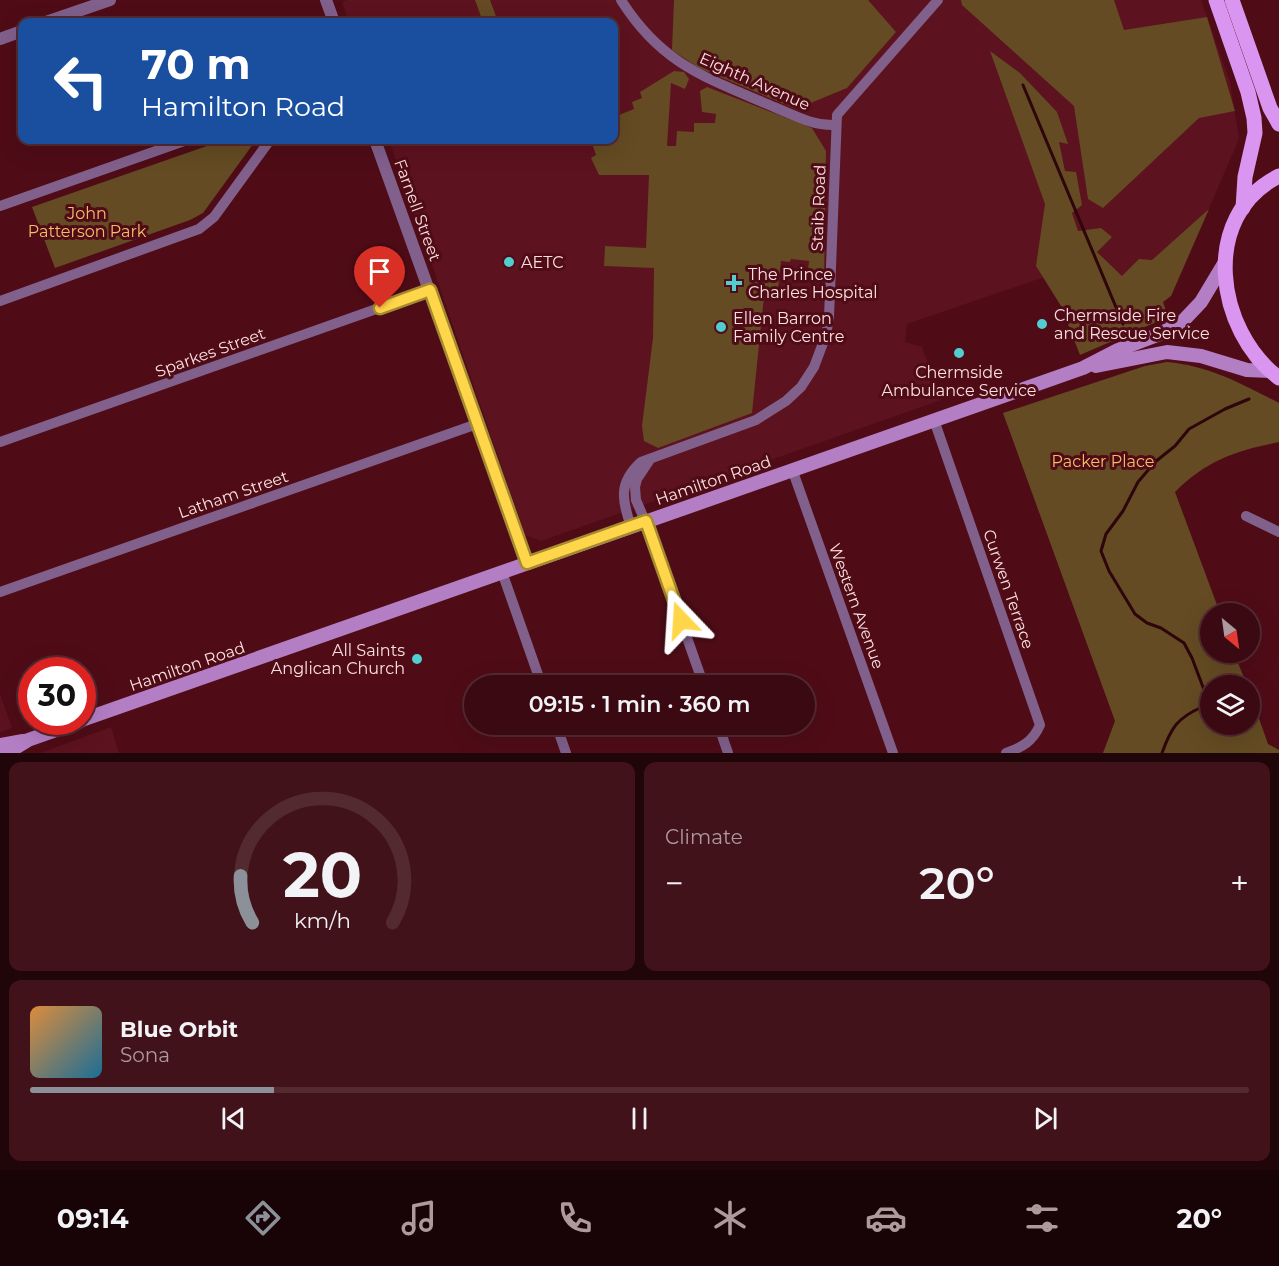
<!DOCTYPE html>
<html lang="en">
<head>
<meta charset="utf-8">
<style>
  :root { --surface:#3b0911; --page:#42121a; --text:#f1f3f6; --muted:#ac9a9f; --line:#542a31; --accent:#8c9099 }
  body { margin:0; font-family:Montserrat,sans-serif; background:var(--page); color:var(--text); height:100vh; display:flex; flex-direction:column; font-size:22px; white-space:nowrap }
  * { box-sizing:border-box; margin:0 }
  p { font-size:20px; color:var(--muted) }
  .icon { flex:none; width:33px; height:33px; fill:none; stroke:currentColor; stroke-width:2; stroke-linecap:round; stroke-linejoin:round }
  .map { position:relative; height:753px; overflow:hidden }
  .sheet { display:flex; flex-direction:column; gap:9px; padding:9px; background:#200509; flex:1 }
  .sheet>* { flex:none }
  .guide { position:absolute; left:18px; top:18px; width:600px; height:126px; border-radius:12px; box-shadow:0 6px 24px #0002,0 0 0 2px var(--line); background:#1a4fa0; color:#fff; overflow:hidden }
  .needle { width:39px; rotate:151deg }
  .controls { position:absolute; left:1200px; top:603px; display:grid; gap:12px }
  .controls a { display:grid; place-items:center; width:60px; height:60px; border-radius:50%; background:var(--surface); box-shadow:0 6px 24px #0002,0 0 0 2px var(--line); font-size:30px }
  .speed { position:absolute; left:18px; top:657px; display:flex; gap:12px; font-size:30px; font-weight:700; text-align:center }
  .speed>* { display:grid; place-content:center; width:78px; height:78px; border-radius:50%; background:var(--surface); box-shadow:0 6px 24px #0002,0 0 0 2px var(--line); line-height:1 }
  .speed .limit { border:9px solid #d22; background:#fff; color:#111 }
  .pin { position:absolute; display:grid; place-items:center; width:51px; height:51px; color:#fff; margin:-62px -26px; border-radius:50% 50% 50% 0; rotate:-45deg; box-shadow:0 0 6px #0007 }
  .pin .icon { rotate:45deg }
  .me { position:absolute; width:66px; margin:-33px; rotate:340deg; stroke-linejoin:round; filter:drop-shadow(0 0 4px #0008) }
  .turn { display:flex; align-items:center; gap:21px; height:126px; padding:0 24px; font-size:27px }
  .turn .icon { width:78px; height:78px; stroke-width:2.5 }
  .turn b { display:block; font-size:42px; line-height:51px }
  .big { font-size:45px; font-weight:600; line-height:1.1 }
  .sheet .tile { flex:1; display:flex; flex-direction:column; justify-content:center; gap:9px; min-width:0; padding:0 21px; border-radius:12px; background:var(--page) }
  .sheet .dial { align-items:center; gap:0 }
  .dial svg { height:156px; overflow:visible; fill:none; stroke:var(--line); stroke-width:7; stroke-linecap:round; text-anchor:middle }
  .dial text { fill:var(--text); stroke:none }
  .song { display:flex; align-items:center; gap:18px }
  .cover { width:72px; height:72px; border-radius:9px; background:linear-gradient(135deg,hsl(30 70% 55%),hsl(200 70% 35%)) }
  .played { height:6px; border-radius:3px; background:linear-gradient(90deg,var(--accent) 20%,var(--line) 20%) }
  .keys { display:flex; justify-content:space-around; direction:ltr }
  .heat { display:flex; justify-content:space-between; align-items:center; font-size:33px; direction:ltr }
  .sheet .tiles { flex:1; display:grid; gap:9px; grid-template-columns:1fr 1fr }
  .tile:last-child { grid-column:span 2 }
  .trip { position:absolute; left:464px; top:675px; width:351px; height:60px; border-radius:30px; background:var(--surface); box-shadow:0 6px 24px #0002,0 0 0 2px var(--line); font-weight:600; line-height:60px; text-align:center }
  .menu { display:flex; height:96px; justify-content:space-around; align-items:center; background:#180407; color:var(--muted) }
  .menu .icon { width:42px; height:42px }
  .menu .current { color:var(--accent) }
  .menu b { font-size:27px; color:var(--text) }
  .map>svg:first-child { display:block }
</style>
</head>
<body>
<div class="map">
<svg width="1279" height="753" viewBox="0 0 1279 753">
  <rect width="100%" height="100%" fill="#4f0c17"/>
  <g fill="#5d121f">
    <polygon points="348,0 1201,0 1230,82 1239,139 1171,296 1163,302 1168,317 1095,345 1068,269 907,324 905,342 922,347 941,400 541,541 525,535 389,140 614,140 614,22 349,22 342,2"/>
    <polygon points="0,694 12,728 0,732"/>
    <polygon points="111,727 119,753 40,753"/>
  </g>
  <g fill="#644b23">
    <polygon points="475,0 490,0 498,22 483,22"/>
    <polygon points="674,0 868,0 896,32 847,88 796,109 699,68 672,50"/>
    <polygon points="961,0 1114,0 1124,30 1207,17 1235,111 1199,118 1103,208 1088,199 1074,106 962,5"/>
    <polygon points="990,51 1020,73 1057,112 1068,144 1059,142 1065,171 1076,172 1082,205 1072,213 1078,231 1101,228 1112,237 1097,252 1122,276 1139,259 1152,260 1209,209 1171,296 1163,302 1168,317 1080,355 1061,306 1036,266 1045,204"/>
    <polygon points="674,71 684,72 689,79 685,89 671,83 667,146 676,146 677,131 694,132 694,123 715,123 716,114 702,112 700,91 707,87 812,128 826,151 824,282 807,281 809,261 791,259 790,262 781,261 777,298 764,296 752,413 658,448 644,441 642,426 653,338 654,268 604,266 605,246 646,248 649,175 599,175 591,158 596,155 591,140 614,140 614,117 634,109 632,102 642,98 640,92"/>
    <polygon points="224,140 256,140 203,213 190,220 55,268 32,207"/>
    <path d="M1167 362C1210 366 1242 384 1279 403V442C1235 451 1207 460 1175 492L1220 613 1210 614V652L1234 653 1247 685 1210 686V724H1250V693L1268 744 1279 750V753H1103L1115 721 1003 413 1145 366Z"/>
  </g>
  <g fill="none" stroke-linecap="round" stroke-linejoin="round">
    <g stroke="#2e050a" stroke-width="3">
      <polyline points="1023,85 1123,324"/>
      <path d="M1162 753C1171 728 1177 718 1202 707L1206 695 1192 658 1184 643 1161 628 1147 623 1135 614 1109 571 1101 551 1106 534 1123 511 1138 482 1155 462 1175 446 1189 429 1225 409 1249 399"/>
    </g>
    <g stroke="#81608c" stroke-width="10">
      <path d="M621 0C662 65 707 78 774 107 794 115 812 126 835 125"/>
      <polyline points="0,206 187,140"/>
      <polyline points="0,301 199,229 214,217 270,140"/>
      <path d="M934 420 1040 725C1033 741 1023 747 1006 753"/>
      <polyline points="0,442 430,290"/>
      <polyline points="649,461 637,479 635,487 636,500 649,530 704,686"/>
      <polyline points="792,469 893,753"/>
      <polyline points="1246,516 1279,532"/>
      <path d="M631 527C622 499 618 483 641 462L756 420 786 401 801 387 814 367 826 335 829 317 837 115 938 0"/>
      <polyline points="502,572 542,686"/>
      <polyline points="0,592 477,424"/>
      <polyline points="556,724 566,753"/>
      <polyline points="718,724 728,753"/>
    </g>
    <g stroke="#81608c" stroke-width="12">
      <polyline points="326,0 334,22"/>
      <polyline points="46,22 110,0"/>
      <polyline points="0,39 22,31"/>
      <polyline points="375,140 527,563"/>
    </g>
    <g stroke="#b37ec4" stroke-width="14">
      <polyline points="1096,366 1167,352 1201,356 1247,370 1270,371"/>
      <polyline points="82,720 1083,368 1118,350 1160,334 1183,321 1201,302 1225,262"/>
      <polyline points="0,745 23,741"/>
      <polyline points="7,753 28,740 79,722"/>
    </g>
    <g stroke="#d995f0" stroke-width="15">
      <polyline points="1216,0 1248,92 1254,118 1255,133 1245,177 1243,208"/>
      <polyline points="1232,0 1270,108 1279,124"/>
      <path d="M1279 176C1199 216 1216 331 1279 378"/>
    </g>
  </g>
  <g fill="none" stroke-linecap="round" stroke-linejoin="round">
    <g stroke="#a68a30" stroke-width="15">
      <polyline id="route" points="380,308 430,290 527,563 646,521 681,620"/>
    </g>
    <use href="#route" stroke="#ffd54a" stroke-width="10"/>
  </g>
  <g fill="#52cdd0" stroke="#4f0c17" stroke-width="2">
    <circle cx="509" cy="262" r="6"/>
    <path d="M731 274h6v6h6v6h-6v6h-6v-6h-6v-6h6z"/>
    <circle cx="1042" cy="324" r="6"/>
    <circle cx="721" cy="327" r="6"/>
    <circle cx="959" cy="353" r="6"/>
    <circle cx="417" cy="659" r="6"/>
  </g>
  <g text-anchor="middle" stroke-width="6" stroke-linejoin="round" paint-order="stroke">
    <g font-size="16" fill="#fbe0e0" stroke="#4f0c17">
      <text transform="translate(755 81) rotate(24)" y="6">Eighth Avenue</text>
      <text transform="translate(818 208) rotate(-88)" y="6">Staib Road</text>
      <text transform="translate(418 210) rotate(70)" y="6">Farnell Street</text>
      <text transform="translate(210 352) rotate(-20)" y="6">Sparkes Street</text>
      <text transform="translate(713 480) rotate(-19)" y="6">Hamilton Road</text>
      <text transform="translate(233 494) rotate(-19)" y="6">Latham Street</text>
      <text transform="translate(1009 589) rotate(71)" y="6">Curwen Terrace</text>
      <text transform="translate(857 606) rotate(70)" y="6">Western Avenue</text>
      <text transform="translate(187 666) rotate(-19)" y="6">Hamilton Road</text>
    </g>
    <g font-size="16" fill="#f5bf6a" stroke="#4f0c17">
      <text x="87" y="219">John<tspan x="87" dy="18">Patterson Park</tspan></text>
      <text x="1103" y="467">Packer Place</text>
    </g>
    <g font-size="16" fill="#fbe0e0" stroke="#4f0c17" text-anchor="start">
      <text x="521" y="268">AETC</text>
      <text x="748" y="280">The Prince<tspan x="748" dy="18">Charles Hospital</tspan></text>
      <text x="1054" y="321">Chermside Fire<tspan x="1054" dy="18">and Rescue Service</tspan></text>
      <text x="733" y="324">Ellen Barron<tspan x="733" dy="18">Family Centre</tspan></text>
      <text x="959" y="378" text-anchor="middle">Chermside<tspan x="959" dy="18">Ambulance Service</tspan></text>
      <text x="405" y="656" text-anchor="end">All Saints<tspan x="405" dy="18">Anglican Church</tspan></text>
    </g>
  </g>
</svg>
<div class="controls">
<a><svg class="needle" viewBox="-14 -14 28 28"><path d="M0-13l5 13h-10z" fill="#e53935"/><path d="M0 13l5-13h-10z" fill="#ac9a9f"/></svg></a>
<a><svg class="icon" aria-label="layers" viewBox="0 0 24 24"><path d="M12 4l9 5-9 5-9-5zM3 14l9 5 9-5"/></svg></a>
</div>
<div class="speed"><div class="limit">30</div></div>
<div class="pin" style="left:380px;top:308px;background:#d93025"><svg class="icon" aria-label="arrive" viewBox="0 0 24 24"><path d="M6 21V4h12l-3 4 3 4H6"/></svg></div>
<svg class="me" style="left:681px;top:620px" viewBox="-20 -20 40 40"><path d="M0-17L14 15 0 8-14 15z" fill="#ffd54a" stroke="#fff" stroke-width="4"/></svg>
<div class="trip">09:15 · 1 min · 360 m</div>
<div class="guide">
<div class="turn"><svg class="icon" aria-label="left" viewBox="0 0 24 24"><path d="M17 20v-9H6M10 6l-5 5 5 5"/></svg><div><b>70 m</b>Hamilton Road</div></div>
</div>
</div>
<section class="sheet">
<div class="tiles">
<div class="tile dial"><svg viewBox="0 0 100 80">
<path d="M14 69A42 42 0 1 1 86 69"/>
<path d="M14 69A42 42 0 0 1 8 45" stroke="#8c9099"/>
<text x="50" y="56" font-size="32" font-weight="700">20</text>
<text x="50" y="72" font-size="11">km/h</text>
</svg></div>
<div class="tile"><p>Climate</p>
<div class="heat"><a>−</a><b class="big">20°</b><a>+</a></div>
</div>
<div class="tile">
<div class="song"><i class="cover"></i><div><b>Blue Orbit</b><p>Sona</p></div></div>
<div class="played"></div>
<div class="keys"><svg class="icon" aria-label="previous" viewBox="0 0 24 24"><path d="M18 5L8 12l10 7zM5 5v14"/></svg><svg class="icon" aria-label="pause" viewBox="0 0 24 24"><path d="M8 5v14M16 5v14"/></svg><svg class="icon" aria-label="next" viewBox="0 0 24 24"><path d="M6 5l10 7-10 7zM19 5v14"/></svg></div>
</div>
</div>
</section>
<nav class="menu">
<b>09:14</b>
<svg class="icon current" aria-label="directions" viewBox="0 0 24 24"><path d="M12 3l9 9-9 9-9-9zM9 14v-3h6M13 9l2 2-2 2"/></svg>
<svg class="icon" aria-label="music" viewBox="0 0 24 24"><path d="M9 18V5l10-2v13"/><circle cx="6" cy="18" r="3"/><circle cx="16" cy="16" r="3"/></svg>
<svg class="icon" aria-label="phone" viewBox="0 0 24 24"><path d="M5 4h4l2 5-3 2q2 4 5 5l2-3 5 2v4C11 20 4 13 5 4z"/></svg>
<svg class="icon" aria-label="climate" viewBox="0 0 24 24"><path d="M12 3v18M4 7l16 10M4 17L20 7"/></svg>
<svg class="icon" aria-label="car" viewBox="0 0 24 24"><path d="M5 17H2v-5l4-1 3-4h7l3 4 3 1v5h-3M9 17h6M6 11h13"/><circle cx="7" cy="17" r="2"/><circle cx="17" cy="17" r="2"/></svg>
<svg class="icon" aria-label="filters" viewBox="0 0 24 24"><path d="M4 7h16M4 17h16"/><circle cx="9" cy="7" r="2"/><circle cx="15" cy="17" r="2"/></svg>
<b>20°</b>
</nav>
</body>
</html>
